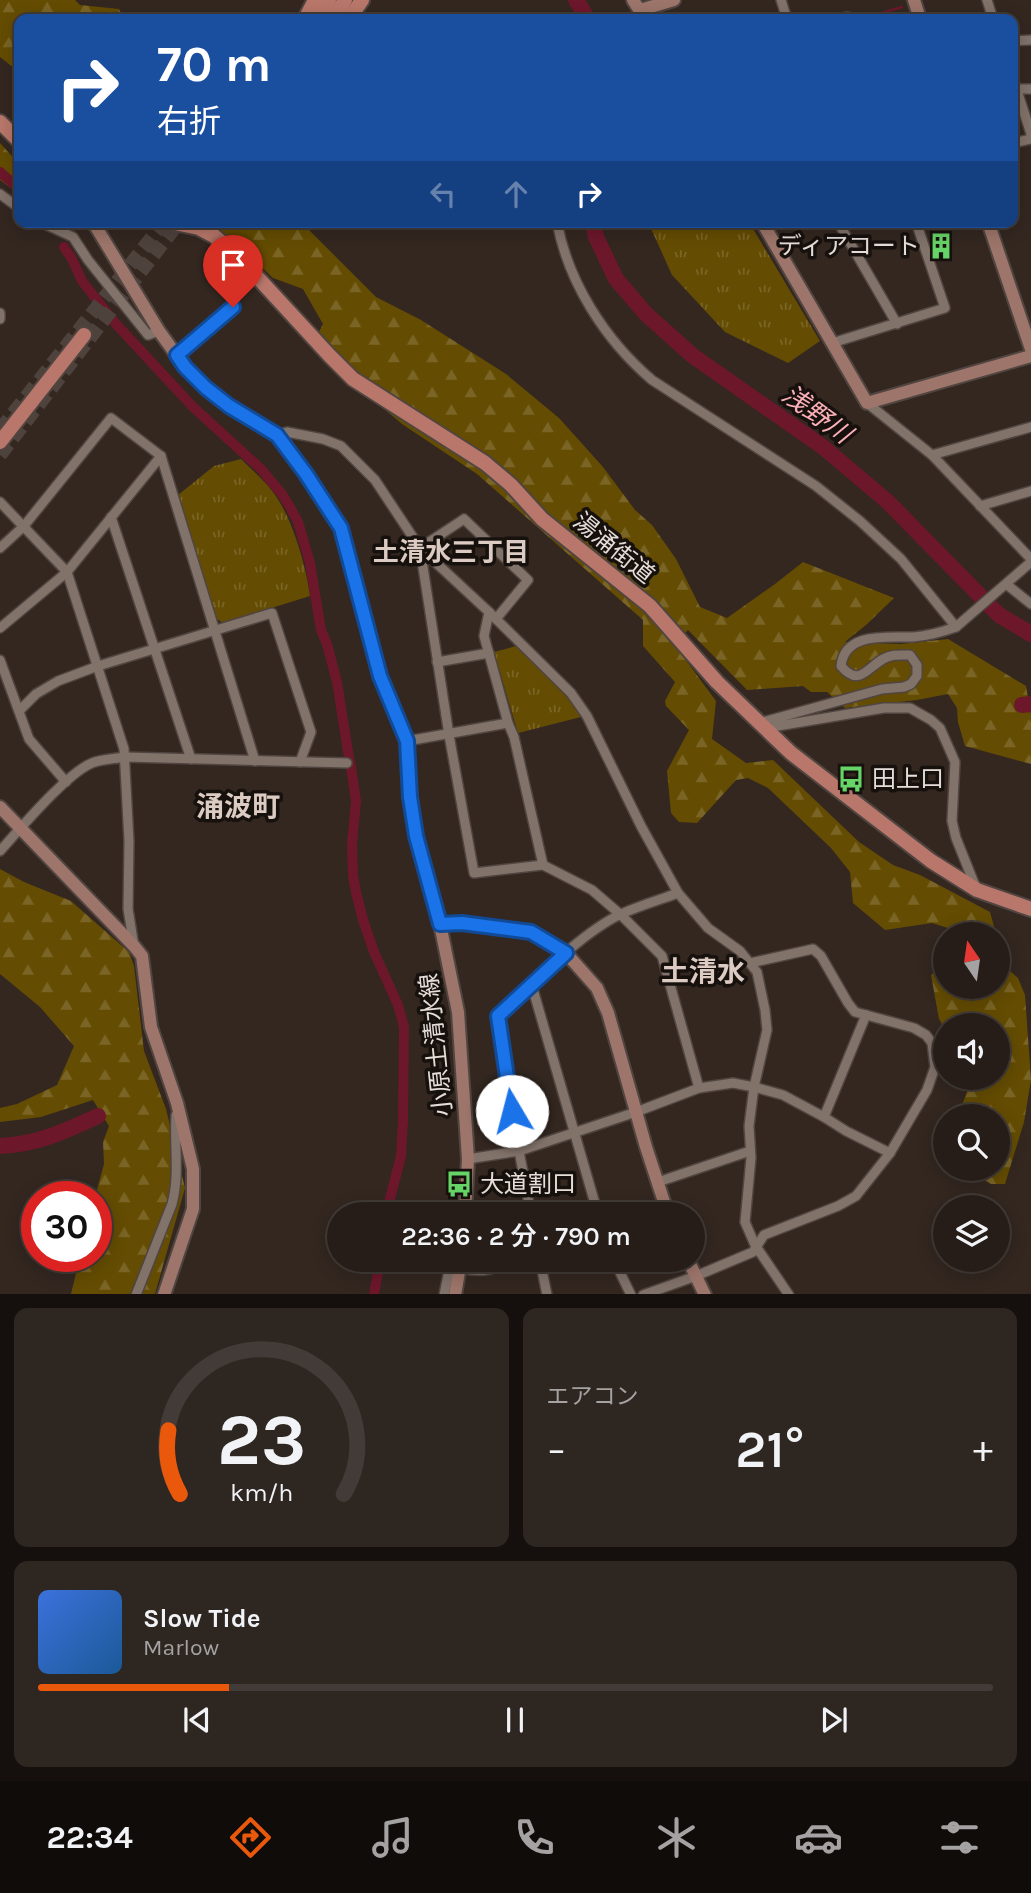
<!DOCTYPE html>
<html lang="ja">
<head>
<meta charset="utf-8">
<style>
  :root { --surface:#261d18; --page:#2e2621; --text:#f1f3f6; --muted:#a4a2a2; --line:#423b37; --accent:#ea580c }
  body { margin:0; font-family:Karla,"Noto Sans JP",sans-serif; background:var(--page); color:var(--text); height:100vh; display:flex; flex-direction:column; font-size:26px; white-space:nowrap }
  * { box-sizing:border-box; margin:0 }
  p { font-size:23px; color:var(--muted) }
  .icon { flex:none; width:38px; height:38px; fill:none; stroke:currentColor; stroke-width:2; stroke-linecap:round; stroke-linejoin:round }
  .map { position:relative; height:1294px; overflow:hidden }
  .side { display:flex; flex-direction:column; gap:14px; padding:14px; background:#15100d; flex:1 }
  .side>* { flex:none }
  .top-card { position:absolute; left:14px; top:14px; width:1004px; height:214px; border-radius:14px; box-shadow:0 4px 18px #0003,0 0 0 2px var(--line); background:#1a4fa0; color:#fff; overflow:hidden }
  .needle { width:46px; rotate:347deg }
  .controls { position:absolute; left:933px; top:922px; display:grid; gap:14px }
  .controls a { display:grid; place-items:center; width:77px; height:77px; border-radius:50%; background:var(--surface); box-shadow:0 4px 18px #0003,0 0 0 2px var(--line); font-size:35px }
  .speed { position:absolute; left:21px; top:1181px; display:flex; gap:14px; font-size:35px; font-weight:700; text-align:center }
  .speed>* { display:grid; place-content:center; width:91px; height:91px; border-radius:50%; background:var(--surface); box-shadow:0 4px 18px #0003,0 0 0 2px var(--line); line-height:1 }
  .speed .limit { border:10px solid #d22; background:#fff; color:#111 }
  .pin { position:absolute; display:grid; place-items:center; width:60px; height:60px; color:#fff; margin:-72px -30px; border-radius:50% 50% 50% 0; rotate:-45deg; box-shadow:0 0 7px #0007 }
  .pin .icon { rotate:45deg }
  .me { position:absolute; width:77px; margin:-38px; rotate:352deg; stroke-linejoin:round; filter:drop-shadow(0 0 5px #0008) }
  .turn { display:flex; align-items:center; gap:24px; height:147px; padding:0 28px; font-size:32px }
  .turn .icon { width:91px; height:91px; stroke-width:2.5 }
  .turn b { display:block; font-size:49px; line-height:60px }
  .lanes { display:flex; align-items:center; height:66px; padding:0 28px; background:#0003; justify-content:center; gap:35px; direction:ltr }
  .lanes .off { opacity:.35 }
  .big { font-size:52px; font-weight:600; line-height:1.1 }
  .side .card { flex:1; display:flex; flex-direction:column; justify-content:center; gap:10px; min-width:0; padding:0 24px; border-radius:14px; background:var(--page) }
  .side .dial { align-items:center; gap:0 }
  .dial svg { height:182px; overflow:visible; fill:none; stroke:var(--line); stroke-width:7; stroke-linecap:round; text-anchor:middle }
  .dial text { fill:var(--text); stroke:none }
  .song { display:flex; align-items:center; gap:21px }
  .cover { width:84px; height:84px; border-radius:10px; background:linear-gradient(135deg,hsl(220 70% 55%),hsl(210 70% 35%)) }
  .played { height:7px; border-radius:4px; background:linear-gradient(90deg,var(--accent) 20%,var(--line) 20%) }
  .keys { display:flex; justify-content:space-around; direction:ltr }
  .heat { display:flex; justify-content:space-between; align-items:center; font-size:38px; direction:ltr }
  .side .tiles { flex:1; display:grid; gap:14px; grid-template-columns:1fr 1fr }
  .card:last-child { grid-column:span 2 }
  .trip { position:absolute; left:327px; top:1202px; width:378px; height:70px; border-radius:35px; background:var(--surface); box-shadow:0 4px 18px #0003,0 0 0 2px var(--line); font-weight:600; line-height:70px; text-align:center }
  .tabs { display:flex; height:112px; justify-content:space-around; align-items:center; background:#0f0c0a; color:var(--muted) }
  .tabs .icon { width:49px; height:49px }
  .tabs .active { color:var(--accent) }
  .tabs b { font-size:32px; color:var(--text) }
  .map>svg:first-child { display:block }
</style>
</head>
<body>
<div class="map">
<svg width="1031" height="1295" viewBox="0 0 1031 1295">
  <defs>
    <pattern id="grass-tufts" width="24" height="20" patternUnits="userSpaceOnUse" patternTransform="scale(1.75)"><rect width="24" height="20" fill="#644c02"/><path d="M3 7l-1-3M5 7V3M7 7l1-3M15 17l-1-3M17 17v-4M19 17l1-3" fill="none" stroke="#7a6526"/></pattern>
    <pattern id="forest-firs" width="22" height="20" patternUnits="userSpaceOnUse" patternTransform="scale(1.75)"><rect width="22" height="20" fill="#644c02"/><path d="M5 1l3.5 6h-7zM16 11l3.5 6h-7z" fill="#7a6526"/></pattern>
  </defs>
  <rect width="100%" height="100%" fill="#332720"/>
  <g fill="url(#grass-tufts)">
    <polygon points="648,222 749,222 820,341 788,363 725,332 672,275"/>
    <path d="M241 459C252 470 264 480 273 492 292 517 306 565 310 596L223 623 217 619 178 495 214 466Z"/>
    <polygon points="516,646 568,698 581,717 518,733 494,652"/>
  </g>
  <g fill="url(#forest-firs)">
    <polygon points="0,0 75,0 80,5 119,9 124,19 19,19 19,72 0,57"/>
    <polygon points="0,143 19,164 19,194 0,180"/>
    <polygon points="206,222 301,222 376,297 421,320 506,374 559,418 603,467 635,510 652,525 676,559 700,607 727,618 775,584 803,562 894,598 866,625 845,642 901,644 948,639 1026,686 1031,715 1031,764 965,746 958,722 957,708 948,694 917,700 845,708 827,692 811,692 803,686 747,690 688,630 674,644 716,701 712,739 746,763 773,760 859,842 893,865 920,875 990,912 996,934 951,934 951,929 932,923 885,930 853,903 850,872 831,848 768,788 748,778 736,780 697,823 679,822 671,813 667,771 689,730 666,706 665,701 675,682 643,646 643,620 477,474 402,424 311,347 323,324 303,289 273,278 229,237"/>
    <polygon points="0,869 24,882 71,901 129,952 134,966 144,1051 166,1109 185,1188 155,1294 71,1294 80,1257 96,1256 95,1197 104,1164 103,1142 109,1126 93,1100 41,1117 0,1122 0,1108 17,1104 57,1085 74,1046 40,1007 0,974"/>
    <polygon points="998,941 1003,965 1018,978 1025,995 1031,1080 1024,1122 1005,1184 991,1184 967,1169 998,1169 998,1116 958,1116 972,1078 998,1078 998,1026 945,1026 945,1029 939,1019 931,975 945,963 945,987 998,987"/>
  </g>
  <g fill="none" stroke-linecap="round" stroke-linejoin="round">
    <polyline stroke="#6d172b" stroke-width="2.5" points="861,19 902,7"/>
    <g stroke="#6d172b" stroke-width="10">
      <polyline points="0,172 19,189"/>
      <polyline points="64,247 72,259 82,281 116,324 193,407 261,469 282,494 290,507 298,522 310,563 321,630 327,644 337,682 349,758"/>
      <polyline points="350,761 356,801 352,844 353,876 356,892 363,920 374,952 398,1005 404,1027 403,1121 401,1156 386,1214"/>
      <polyline points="374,1295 380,1260"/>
    </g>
    <g stroke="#6d172b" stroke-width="16">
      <polyline points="576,0 588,19"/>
      <polyline points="593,222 596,237 616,279 646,314 693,356 823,447 888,502 999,615 1031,634"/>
      <polyline points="1022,705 1031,704"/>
      <path d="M0 1146C39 1144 63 1132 98 1116"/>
    </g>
    <g stroke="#4e423c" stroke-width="14" stroke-dasharray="14 7" stroke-linecap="butt">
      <polyline points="0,430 164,222"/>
      <polyline points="0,455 179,222"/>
    </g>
    <g stroke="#504540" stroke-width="12">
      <g id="street">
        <polyline points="781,0 787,19"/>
        <polyline points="987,0 993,19"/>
        <polyline points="839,19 847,17 848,19"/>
        <polyline points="1013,41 1031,40"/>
        <polyline points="1013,78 1031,134"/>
        <polyline points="1017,89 1031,89"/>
        <polyline points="1013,143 1031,139"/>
        <polyline points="0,194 19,208"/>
        <polyline points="40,222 73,237 88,260 148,335 159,331"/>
        <path d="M557 222C568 282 605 340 652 380L816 486 860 521 901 559 956 627"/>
        <polyline points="838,222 897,324"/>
        <polyline points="0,313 0,319"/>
        <polyline points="832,343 945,308 916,222"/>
        <polyline points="177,355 233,307"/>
        <polyline points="867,403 932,455 1031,559"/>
        <polyline points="277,435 287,432 323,439 341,446 375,480 420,548 489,612 571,693 587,716 641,826 678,893 708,928 740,951 757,972 765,1010 767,1030 754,1087 749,1126 751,1158 745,1222 755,1245 789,1295"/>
        <polyline points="932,455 1031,427"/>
        <polyline points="0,502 67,572 124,749 129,841 128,909 134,946"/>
        <polyline points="980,506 1031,491"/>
        <polyline points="111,517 191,759"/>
        <polyline points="0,548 24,526 111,418 161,456 255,761"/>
        <polyline points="420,548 449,735 474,873 543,865 592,890 621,915 662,956 699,1088"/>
        <polyline points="420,548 464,519 528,580 496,619"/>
        <polyline points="1006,584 1031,604"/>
        <polyline points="489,612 484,636 508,723 514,737 543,865"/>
        <polyline points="0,628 67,572 161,456"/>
        <polyline points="0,660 29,739 66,782"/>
        <polyline points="437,662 489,653"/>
        <polyline points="19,711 36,694 58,681 98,666 272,613 311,732 300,762"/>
        <path d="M759 723 882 689 904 687 911 684 917 676V665L910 655C900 655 892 654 883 659 866 669 859 687 841 666 845 631 888 638 913 637 928 636 942 632 956 627L1031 562"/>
        <polyline points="766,728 884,708 910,708 931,720 940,728 955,762 952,821 956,838 976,888"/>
        <polyline points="407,741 508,723"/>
        <path d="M0 851C20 829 67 773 92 763 102 759 114 759 125 757L347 763"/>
        <polyline points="532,986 598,1214"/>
        <polyline points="824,1117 866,1015"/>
        <polyline points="468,1159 519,1151 636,1112 699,1088 733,1083 754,1087 783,1095 824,1117 846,1131 890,1153"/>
        <polyline points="658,1182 750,1151"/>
        <path d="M531 1214 519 1151 498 1016C533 984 579 934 621 914 639 906 659 900 678 893"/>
        <polyline points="540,1260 547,1295"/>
        <polyline points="614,1260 631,1295"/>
        <path d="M460 1268C478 1272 493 1272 508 1260"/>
        <path d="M136 1295 172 1204C180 1175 174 1145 176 1115"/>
        <polyline points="444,1295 451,1260"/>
        <polyline points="643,1295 696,1276 753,1252 764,1235 838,1206 856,1196 890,1153 927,1090 935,1067 932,1043 926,1035 914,1028 855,1012 848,1003 821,956 813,949 750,963"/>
      </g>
    </g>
    <g stroke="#504540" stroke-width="16">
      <g id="secondary">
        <polyline points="633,0 645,19"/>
        <polyline points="914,0 920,19"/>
        <polyline points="640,10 674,0"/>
        <polyline points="93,222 159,331 185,367 207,388 229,406 277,435 306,474 341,529 380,676 407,741 410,797 416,837 440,924 458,1012 468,1159 465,1214"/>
        <polyline points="762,222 867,403 1031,356"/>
        <polyline points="988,222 1031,349"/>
        <polyline points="0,807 134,946 142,956 151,1027 177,1103 193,1169 193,1209 164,1295"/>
        <polyline points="440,924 462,923 531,932 566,953 597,988 608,1013 646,1147 668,1214"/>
        <polyline points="688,1260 705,1295"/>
        <polyline points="455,1295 461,1260"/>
      </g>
    </g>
    <g stroke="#504540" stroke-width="18">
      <g id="primary">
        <polyline points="305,19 315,0"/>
        <polyline points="318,19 329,0"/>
        <polyline points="333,19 345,0"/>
        <polyline points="349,19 362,0"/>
        <polyline points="0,122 19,141"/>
        <polyline points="170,222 199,228 214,236 237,255 329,355 353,379 485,463 511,485 542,519 650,606 717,682 791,753 931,861 977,890 1031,909"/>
        <polyline points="0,442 84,335"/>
      </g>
    </g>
    <use href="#street" stroke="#81726a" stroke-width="9"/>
    <use href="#secondary" stroke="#9d756a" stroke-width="12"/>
    <use href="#primary" stroke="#b8776a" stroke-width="14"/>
  </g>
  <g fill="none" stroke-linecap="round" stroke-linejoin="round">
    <g stroke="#114b97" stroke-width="18">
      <polyline id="route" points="233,307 177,355 185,367 206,388 229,406 277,435 306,474 341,528 380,676 407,741 410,797 416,836 440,924 462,923 531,932 566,953 498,1016 512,1111"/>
    </g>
    <use href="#route" stroke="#1a73e8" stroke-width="12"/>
  </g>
  <defs>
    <g id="building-bare" transform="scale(2.1)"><path d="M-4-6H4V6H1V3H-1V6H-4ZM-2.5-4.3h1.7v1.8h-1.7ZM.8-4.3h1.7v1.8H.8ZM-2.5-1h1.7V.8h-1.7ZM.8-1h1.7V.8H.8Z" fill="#66d466" stroke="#17110e" stroke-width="2.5" paint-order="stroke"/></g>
    <g id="bus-bare" transform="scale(2.1)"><path d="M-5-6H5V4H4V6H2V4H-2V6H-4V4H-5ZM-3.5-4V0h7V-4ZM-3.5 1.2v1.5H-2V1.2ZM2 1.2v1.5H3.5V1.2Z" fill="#66d466" stroke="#17110e" stroke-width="2.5" paint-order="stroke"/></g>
  </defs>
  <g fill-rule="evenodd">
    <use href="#building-bare" x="941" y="246"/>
    <use href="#bus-bare" x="851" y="779"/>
    <use href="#bus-bare" x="459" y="1184"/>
  </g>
  <g text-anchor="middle" stroke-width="7" stroke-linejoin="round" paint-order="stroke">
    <g font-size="24" fill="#e6ddd9" stroke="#17110e" text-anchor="start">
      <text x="920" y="254" text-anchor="end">ディアコート</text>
      <text x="872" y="787">田上口</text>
      <text x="480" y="1192">大道割口</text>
    </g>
    <g font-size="24" fill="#e6ddd9" stroke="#17110e">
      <text transform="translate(614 548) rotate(39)" y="8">湯涌街道</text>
      <text transform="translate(436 1045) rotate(-96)" y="8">小原土清水線</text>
    </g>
    <g font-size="26" font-style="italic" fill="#fbafb7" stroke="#17110e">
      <text transform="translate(817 414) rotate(36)" y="9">浅野川</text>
    </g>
    <g font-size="26" font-weight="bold" fill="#dccbc2" stroke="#17110e">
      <text x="451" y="561">土清水三丁目</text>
    </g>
    <g font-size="28" font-weight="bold" fill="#dccbc2" stroke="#17110e">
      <text x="238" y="816">涌波町</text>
      <text x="703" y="981">土清水</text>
    </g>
  </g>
</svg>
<div class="controls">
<a><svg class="needle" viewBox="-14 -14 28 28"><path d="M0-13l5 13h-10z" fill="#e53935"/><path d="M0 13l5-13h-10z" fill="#a4a2a2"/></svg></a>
<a><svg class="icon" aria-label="sound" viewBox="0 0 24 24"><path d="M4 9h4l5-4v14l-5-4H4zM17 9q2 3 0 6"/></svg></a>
<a><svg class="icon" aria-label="search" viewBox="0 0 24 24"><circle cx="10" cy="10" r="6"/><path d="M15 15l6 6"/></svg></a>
<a><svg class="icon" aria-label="layers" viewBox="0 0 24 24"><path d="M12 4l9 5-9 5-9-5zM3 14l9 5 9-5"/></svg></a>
</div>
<div class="speed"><div class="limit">30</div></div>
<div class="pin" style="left:233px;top:307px;background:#d93025"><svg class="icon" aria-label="arrive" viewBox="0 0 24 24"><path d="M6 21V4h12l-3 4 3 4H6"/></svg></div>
<svg class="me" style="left:512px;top:1111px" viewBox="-20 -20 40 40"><circle r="19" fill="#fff"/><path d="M0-13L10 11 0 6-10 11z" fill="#1a73e8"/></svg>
<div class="trip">22:36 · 2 分 · 790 m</div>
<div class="top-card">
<div class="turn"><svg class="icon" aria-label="right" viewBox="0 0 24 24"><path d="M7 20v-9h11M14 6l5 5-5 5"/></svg><div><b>70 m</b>右折</div></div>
<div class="lanes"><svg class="icon off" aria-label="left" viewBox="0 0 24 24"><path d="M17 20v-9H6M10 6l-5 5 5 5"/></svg><svg class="icon off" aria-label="ahead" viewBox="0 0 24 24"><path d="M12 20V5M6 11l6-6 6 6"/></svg><svg class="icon" aria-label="right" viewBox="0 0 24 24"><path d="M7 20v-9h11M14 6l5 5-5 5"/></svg></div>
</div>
</div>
<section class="side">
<div class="tiles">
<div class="card dial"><svg viewBox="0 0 100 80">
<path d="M14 69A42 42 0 1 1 86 69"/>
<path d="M14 69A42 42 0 0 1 9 41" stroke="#ea580c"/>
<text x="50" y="56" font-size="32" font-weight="700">23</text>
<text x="50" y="72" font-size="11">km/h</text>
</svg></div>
<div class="card"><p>エアコン</p>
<div class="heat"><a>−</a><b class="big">21°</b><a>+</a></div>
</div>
<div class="card">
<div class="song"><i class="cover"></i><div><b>Slow Tide</b><p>Marlow</p></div></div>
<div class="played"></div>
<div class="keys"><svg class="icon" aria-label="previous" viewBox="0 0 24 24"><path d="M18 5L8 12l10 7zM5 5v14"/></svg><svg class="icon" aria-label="pause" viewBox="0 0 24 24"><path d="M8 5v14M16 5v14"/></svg><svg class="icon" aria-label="next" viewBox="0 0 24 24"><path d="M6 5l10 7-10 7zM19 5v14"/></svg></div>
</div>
</div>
</section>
<nav class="tabs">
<b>22:34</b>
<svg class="icon active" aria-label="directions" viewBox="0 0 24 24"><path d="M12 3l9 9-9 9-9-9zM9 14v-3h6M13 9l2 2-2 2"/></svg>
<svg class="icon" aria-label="music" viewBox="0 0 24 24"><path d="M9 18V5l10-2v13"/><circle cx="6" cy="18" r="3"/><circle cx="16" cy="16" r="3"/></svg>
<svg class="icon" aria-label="phone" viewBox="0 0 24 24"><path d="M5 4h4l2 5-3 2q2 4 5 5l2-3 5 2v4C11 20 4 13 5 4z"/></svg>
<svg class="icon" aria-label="climate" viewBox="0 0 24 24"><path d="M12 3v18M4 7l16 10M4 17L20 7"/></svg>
<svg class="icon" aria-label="car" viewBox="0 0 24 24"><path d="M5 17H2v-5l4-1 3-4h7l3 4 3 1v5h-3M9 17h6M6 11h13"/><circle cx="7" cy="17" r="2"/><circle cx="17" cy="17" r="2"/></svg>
<svg class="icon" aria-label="filters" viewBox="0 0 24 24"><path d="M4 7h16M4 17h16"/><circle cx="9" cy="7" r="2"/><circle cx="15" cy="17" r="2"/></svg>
</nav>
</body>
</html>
